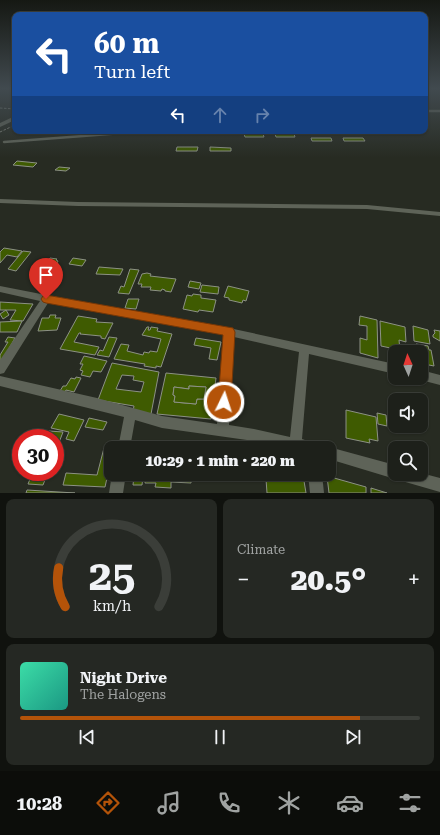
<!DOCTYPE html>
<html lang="en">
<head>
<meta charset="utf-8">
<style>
  :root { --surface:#1d201a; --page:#252823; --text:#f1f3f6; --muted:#a0a3a2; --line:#3b3e39; --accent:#b45309 }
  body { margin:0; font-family:"Roboto Serif",serif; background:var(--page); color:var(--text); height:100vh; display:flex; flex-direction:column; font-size:15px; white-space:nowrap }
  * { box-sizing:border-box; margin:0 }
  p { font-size:13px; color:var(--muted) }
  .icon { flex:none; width:22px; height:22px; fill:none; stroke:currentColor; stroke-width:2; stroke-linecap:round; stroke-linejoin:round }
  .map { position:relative; height:493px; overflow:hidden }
  .side { display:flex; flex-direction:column; gap:6px; padding:6px; background:#10120e; flex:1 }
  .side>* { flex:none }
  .hud { position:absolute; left:12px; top:12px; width:416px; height:122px; border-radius:8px; box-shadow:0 1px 3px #0004,0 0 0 1px var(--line); background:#1a4fa0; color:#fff; overflow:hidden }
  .needle { width:26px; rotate:357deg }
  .tools { position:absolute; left:388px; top:345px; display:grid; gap:8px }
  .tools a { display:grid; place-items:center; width:40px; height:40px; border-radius:8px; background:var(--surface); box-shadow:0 1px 3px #0004,0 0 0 1px var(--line); font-size:20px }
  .speed { position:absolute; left:12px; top:429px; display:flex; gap:8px; font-size:20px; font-weight:700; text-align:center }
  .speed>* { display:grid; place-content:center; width:52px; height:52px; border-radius:50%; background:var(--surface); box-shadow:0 1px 3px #0004,0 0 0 1px var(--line); line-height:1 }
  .speed .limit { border:6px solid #d22; background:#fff; color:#111 }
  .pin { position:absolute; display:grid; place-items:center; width:34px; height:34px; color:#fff; margin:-41px -17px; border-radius:50% 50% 50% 0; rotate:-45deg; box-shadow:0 0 4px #0007 }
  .pin .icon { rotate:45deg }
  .me { position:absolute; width:44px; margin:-22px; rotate:4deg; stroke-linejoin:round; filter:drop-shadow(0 0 3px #0008) }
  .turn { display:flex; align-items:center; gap:14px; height:84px; padding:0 16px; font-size:18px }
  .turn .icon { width:52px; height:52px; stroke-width:2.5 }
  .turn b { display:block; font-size:28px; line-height:34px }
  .lanes { display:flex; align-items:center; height:38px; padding:0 16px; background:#0003; justify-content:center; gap:20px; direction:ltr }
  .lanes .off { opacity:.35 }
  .big { font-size:30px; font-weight:800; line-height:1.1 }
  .side .widget { flex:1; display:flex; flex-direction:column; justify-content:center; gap:6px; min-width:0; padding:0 14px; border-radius:8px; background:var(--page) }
  .side .dial { align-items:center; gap:0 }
  .dial svg { height:104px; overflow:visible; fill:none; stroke:var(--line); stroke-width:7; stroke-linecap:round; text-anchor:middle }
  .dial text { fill:var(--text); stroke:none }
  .song { display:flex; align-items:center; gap:12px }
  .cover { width:48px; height:48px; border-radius:6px; background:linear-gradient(135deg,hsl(160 70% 55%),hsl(170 70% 35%)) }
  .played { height:4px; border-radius:2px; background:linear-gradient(90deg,var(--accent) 85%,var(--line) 85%) }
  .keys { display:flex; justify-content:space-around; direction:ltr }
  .heat { display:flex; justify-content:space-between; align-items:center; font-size:22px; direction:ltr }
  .side .tiles { flex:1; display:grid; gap:6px; grid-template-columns:1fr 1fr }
  .widget:last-child { grid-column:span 2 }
  .trip { position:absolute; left:104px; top:441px; width:232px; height:40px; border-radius:8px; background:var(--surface); box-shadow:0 1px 3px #0004,0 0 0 1px var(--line); font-weight:800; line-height:40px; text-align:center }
  .menu { display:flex; height:64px; justify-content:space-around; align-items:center; background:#0c0d0a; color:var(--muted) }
  .menu .icon { width:28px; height:28px }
  .menu .current { color:var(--accent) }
  .menu b { font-size:18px; color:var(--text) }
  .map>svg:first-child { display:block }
</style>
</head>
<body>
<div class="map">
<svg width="440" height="493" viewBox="0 0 440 493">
  <rect width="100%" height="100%" fill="#272b22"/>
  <g fill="#3f5b01" stroke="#8c9185" fill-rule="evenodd">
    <polygon points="244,134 263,134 264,137 245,137"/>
    <polygon points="275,134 294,134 295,137 276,137"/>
    <polygon points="311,138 331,138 332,141 312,141"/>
    <polygon points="343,138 363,138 365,141 344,141"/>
    <polygon points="177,147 198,147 197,151 176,151"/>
    <polygon points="210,147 231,148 231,151 210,151"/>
    <polygon points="17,161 37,163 33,167 13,165"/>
    <polygon points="59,167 70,168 66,171 55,170"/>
    <polygon points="4,248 22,251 17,257 7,255 0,263 0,252"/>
    <polygon points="23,251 31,252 16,271 8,269"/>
    <polygon points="50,258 57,259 56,260 58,261 57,263 55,262 50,269 43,268"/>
    <polygon points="73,258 86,260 82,266 69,264"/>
    <polygon points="99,267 123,269 120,275 96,274"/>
    <polygon points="130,269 139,270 129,294 118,293 121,286 124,287"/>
    <polygon points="147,273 151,274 150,276 176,279 171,292 165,291 165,290 162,289 161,291 150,290 151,287 141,287 142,284 138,284 142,274"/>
    <polygon points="190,281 201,283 199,289 188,287"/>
    <polygon points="202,285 219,287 218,294 200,292"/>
    <polygon points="228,286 249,291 246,301 243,300 242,303 229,300 229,298 224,297"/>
    <polygon points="193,294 201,295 201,298 216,300 213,312 199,310 198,312 183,309 187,295 192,296"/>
    <polygon points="128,299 139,299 136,309 125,308"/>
    <polygon points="0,302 33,304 23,321 10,320 16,310 0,310"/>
    <polygon points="6,310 9,315 3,319 0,314"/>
    <polygon points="50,315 56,315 55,318 61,318 57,330 38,331 42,318 49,318"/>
    <polygon points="78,316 97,319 96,322 113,323 105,339 101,338 101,336 80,334 81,333 79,333 74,342 99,347 95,355 60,349"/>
    <polygon points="360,316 377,320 378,358 360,353 360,338 367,340 367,326 359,325"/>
    <polygon points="22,321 17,332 0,332 0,322"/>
    <polygon points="380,321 405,327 406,342 399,340 400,350 381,346"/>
    <polygon points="413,326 428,330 430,344 414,341"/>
    <polygon points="147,327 149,327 148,330 150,330 151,327 158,328 157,331 172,334 161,367 156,366 156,368 144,366 145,364 114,359 121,344 129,345 127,351 143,355 144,352 149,353 150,351 157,352 161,339 142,335"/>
    <polygon points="434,330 440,331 440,341 433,337 433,335 435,333"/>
    <polygon points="8,337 15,338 0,364 0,355 8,342 5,342"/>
    <polygon points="109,337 117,338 109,357 97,355 100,350 103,351"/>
    <polygon points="196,338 221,342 217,360 209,359 211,348 194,345"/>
    <polygon points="416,344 428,346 429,350 431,350 434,366 424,364 424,366 421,366 421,352 412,352 412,348 416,349"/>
    <polygon points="84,356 107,361 101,372 93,371 90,377 81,375 83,371 80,370 83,364 80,364"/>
    <path d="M112 363 159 372 151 414 133 411 134 406 98 400ZM122 375 134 376 133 380 144 382 141 392 116 389Z"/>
    <path d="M166 373 216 378 211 419 157 414ZM189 386 206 387 204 399H197L196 404 174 402 175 396 173 395 174 387 189 389Z"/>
    <polygon points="76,377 81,378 74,392 66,390 65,392 60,391 63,386 66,386 71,378 75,379"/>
    <polygon points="189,386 206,387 204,399 197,399 196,404 174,402 175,396 173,395 174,387 189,389"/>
    <polygon points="346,410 376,417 378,441 369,439 370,443 346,438"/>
    <polygon points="377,413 386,415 387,426 378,424"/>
    <polygon points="59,414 84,420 74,441 66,439 69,432 51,428"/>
    <polygon points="89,418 107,422 103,430 85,427"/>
    <polygon points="49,431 63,432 55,453 55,438 46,438"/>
    <polygon points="104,448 111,448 111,460 105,487 63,485 66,473 97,475"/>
    <polygon points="33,472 48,472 43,485 28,484"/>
    <polygon points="146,474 191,474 191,483 171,482 171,488 155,487 156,483 145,483"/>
    <polygon points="134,476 143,476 142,485 133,485"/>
    <polygon points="327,476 366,487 366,493 329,493"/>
    <polygon points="266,479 304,481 306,493 267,493"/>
    <polygon points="371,488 387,493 371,493"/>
    <polygon points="27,490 75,493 26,493"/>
  </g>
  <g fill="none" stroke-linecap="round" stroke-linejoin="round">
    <g stroke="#7e8179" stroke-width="1" stroke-dasharray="2.5 1.5" stroke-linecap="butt">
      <polyline points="0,108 15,109"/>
      <polyline points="0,132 15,125"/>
    </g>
    <g stroke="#5e6358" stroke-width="2.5">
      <polyline points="425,111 440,111"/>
      <polyline points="4,142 149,131"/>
    </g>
    <g fill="#5e6358" fill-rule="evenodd">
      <polygon points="15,116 15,120 0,127 0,123"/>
      <polygon points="0,199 78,202 367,205 440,212 440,216 367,209 78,206 0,203"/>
      <path d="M0 286 46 295 229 328 395 364V374L309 354 302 439 317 444 319 448H285L254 441 162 428 135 420 130 448H118L124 417 0 386V376L97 398 162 416 217 424 224 335 48 303 4 373 0 374V360L40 301 0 292ZM234 337 299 352 290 437 254 429 229 425Z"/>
      <polygon points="421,370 440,375 440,385 417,379 421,378"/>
      <polygon points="329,447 395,465 395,474 421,474 421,473 440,478 440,492 402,481 397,478 395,479 329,459 329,448 326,448"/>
      <polygon points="112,474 126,474 123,493 109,493"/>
      <polygon points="308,474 322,474 324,493 310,493"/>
    </g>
  </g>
  <linearGradient id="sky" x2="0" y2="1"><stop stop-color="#151813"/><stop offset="0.56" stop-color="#414a4f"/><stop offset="1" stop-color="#414a4f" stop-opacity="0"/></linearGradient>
  <rect width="440" height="158" fill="url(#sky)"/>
  <polygon fill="#b45309" stroke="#753606" points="46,295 233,328 235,332 231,402 229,407 224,409 220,407 218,402 223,335 46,303 43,302 41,299 43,296"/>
</svg>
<div class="tools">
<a><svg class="needle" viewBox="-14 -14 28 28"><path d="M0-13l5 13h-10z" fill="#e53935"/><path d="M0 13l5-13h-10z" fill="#a0a3a2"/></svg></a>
<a><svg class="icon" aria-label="sound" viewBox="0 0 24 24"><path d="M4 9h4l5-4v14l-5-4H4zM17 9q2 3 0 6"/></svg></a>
<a><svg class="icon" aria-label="search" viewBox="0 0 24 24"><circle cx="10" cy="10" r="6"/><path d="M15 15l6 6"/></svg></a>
</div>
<div class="speed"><div class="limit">30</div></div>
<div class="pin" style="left:46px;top:299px;background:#d93025"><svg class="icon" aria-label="arrive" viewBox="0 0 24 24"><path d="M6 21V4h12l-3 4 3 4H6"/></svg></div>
<svg class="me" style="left:224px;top:402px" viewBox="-20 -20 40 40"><circle r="17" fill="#b45309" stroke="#fff" stroke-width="3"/><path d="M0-11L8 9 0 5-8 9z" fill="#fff"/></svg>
<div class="trip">10:29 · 1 min · 220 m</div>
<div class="hud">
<div class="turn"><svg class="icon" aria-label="left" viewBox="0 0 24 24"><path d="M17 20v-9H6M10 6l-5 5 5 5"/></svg><div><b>60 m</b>Turn left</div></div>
<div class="lanes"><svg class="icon" aria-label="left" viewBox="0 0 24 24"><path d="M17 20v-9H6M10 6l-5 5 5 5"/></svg><svg class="icon off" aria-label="ahead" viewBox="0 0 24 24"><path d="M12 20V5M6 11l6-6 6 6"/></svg><svg class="icon off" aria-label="right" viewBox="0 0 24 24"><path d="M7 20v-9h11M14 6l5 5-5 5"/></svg></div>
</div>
</div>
<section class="side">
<div class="tiles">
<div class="widget dial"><svg viewBox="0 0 100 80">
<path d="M14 69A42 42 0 1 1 86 69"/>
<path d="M14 69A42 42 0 0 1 9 39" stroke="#b45309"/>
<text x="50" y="56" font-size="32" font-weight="700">25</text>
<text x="50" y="72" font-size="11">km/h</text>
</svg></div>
<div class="widget"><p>Climate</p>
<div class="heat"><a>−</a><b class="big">20.5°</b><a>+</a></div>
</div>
<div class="widget">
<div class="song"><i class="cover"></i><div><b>Night Drive</b><p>The Halogens</p></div></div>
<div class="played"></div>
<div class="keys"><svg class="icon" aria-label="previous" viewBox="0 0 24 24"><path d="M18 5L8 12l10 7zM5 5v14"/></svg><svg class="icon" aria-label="pause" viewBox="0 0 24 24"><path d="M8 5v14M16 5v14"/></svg><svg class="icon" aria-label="next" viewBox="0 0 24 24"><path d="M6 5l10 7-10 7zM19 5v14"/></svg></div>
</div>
</div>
</section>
<nav class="menu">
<b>10:28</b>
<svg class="icon current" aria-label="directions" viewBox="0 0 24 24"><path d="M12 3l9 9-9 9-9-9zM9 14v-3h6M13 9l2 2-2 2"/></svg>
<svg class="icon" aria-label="music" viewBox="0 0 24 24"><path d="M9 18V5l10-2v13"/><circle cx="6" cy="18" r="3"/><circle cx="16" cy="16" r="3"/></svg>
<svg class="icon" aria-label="phone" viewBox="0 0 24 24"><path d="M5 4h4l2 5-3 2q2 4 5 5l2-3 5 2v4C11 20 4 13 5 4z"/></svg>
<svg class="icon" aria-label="climate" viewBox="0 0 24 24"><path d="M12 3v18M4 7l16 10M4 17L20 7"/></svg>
<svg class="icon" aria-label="car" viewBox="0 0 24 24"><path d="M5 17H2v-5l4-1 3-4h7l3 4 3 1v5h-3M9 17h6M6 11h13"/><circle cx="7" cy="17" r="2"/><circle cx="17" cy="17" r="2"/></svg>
<svg class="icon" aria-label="filters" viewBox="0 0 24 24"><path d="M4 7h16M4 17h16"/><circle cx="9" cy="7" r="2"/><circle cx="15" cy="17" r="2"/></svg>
</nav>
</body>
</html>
